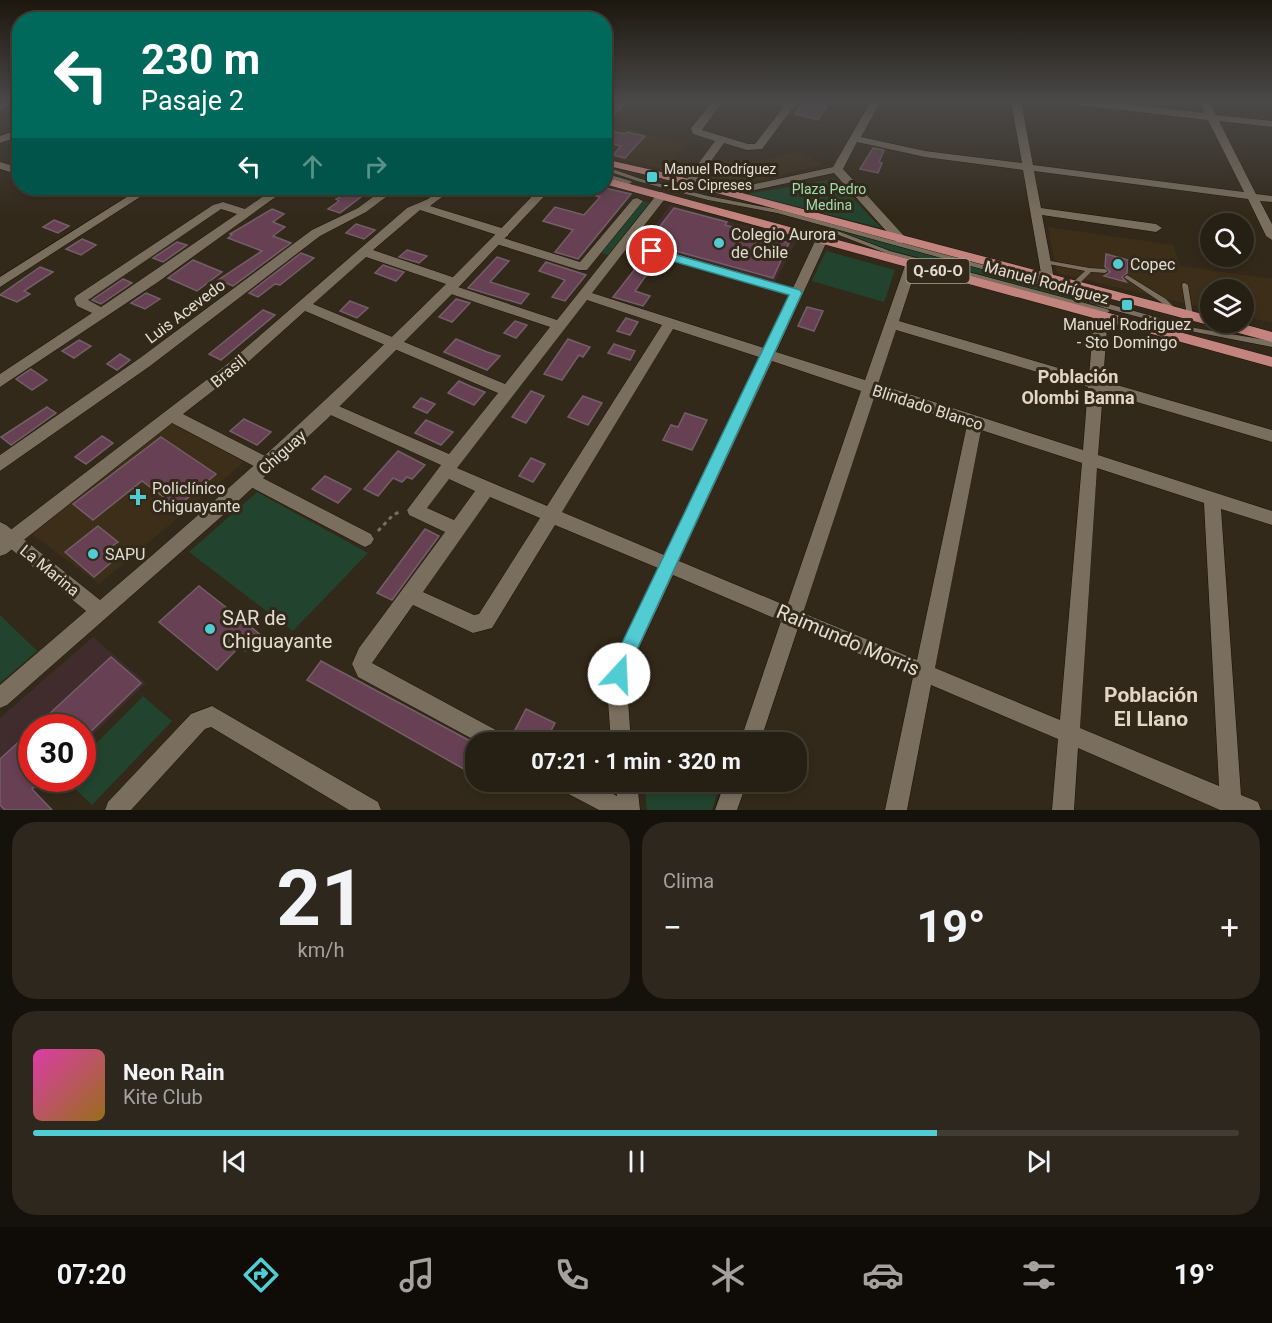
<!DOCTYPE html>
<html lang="es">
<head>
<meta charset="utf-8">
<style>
  :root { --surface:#261f14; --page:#2e271d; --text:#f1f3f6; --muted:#a4a2a0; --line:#423d34; --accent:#51ccd3 }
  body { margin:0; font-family:Roboto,sans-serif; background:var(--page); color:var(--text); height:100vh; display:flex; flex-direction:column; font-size:22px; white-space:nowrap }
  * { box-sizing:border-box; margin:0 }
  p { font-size:20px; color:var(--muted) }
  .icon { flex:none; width:33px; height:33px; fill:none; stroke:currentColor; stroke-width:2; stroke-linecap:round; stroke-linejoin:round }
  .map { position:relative; height:810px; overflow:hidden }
  .details { display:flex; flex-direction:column; gap:12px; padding:12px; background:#15110b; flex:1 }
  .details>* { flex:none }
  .guide { position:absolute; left:12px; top:12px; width:600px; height:183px; border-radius:24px; box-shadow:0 3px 9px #0003,0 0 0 2px var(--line); background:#00695c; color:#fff; overflow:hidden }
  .buttons { position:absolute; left:1200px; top:213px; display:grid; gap:12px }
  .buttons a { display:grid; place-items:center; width:54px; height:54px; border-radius:50%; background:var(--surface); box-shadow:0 3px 9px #0003,0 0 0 2px var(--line); font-size:30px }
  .speed { position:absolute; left:18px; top:714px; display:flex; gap:12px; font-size:30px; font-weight:700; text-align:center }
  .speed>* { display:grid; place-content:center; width:78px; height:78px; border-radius:50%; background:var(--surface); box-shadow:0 3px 9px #0003,0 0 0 2px var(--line); line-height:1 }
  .speed .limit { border:9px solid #d22; background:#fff; color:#111 }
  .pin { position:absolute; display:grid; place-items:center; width:51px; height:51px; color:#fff; margin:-26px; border:3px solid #fff; border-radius:50%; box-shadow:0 2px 6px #0007 }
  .me { position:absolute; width:66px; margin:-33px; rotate:20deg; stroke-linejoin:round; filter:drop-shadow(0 0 4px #0008) }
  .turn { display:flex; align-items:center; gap:21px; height:126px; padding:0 30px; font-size:27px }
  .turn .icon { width:78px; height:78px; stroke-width:2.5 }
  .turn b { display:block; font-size:42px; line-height:51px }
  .lanes { display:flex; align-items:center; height:57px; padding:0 30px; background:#0003; justify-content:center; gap:30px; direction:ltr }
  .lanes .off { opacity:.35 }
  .big { font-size:45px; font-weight:700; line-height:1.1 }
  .details .card { flex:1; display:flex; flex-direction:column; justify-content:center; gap:9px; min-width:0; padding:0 21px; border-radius:24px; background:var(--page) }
  .details .dial { align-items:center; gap:0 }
  .dial b { font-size:78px; line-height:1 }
  .song { display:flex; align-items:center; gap:18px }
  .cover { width:72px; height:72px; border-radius:9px; background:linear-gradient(135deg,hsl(320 70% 55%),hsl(40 70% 35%)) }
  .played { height:6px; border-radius:3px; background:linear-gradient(90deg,var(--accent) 75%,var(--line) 75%) }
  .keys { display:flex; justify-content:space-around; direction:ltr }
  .heat { display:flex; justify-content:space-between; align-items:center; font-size:33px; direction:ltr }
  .details .tiles { flex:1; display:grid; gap:12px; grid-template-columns:1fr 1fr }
  .card:last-child { grid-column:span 2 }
  .trip { position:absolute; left:465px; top:732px; width:342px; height:60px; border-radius:24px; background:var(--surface); box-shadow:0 3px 9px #0003,0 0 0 2px var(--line); font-weight:700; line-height:60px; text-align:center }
  .tabs { display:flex; height:96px; justify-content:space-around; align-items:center; background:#0f0c08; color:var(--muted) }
  .tabs .icon { width:42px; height:42px }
  .tabs .on { color:var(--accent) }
  .tabs b { font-size:27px; color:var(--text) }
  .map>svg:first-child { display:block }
</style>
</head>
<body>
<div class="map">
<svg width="1272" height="810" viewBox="0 0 1272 810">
  <rect width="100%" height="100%" fill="#33291a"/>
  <g fill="#3c2e19">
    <polygon points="609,126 685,143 673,164 691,169 686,175 625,160 605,159 605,130"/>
    <polygon points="799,152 823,165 735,185 704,177 717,159 738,165"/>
    <polygon points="1048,227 1173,245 1180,266 1272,279 1272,323 1244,316 1244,290 1210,290 1210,309 1057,273"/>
    <polygon points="172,422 244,462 99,584 29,532"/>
  </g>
  <g fill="#402c2c">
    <polygon points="670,205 797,240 774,284 641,245"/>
    <polygon points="93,637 146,683 83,744 82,728 32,728 32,778 47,779 14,810 0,810 0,718"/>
  </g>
  <g fill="#22432e">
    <polygon points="835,179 881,228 747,194"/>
    <polygon points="641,200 649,203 608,255 599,252"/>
    <polygon points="836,230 1046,286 1119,312 887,249"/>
    <polygon points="826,251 895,270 884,302 812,281"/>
    <polygon points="257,492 368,553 293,631 189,552"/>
    <polygon points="0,615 37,651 0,683"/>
    <polygon points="143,696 172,721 92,805 65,779 82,778 83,757"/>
    <polygon points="644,782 709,782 719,787 712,810 647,810"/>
  </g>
  <g fill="#674053" stroke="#735f68" stroke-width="1.5">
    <polygon points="804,101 805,101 827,106 818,120 795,114"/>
    <polygon points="609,131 625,134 627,132 645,136 625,158 613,155 621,146 604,142 604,136"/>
    <polygon points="873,148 884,150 879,162 882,163 878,173 860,169"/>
    <polygon points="357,188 362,188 366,193 340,213 328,209 339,201 336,199"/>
    <polygon points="579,188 605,188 631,194 578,259 555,252 573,230 543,221 555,207 584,215 600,197 578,191"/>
    <polygon points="674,208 727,222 725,225 789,243 773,278 647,243"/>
    <polygon points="272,209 284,214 273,222 285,227 273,236 291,243 233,286 218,280 262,251 228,238 232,235 230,234"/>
    <polygon points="54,220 69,226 58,233 43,227"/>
    <polygon points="356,224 375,230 364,239 346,233"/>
    <polygon points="82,239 96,245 81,255 66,249"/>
    <polygon points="177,242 187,245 163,262 153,258"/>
    <polygon points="407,250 427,256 419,263 399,257"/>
    <polygon points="301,253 314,258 280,285 275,284 258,297 249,293"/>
    <polygon points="1106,254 1128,260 1127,273 1122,277 1126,282 1104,276 1110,272 1105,267"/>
    <polygon points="645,256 665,261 660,270 652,267 635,291 650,296 643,306 613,297"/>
    <polygon points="497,257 509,261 490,282 529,294 521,304 468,288"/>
    <polygon points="193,260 222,272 197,291 168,278"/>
    <polygon points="546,262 586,275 565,301 552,297 565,280 539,271"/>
    <polygon points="383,265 404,272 396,281 375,273"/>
    <polygon points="40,267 53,272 24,291 30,294 17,302 0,295"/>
    <polygon points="123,279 132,283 101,304 92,300"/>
    <polygon points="146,293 160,299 145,309 131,303"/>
    <polygon points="456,299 470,303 452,322 439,317"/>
    <polygon points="350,301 368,308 357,318 340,311"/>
    <polygon points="807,307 823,311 814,331 798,326"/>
    <polygon points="263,310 275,315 221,360 209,354"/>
    <polygon points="626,318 638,322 630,335 617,331"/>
    <polygon points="515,321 527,325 516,338 504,333"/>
    <polygon points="456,339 487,352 500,356 487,370 444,352"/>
    <polygon points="568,339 590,347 583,357 579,355 562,380 544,374"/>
    <polygon points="79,340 91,346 74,358 62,351"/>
    <polygon points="614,344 635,351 630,360 608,353"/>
    <polygon points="120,354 130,360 117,370 107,364"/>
    <polygon points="31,369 47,380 32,390 16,379"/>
    <polygon points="459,381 472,387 485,392 474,405 448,393"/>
    <polygon points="531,391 544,396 526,423 512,417"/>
    <polygon points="583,396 602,403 588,425 568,417"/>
    <polygon points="421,398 435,404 427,413 413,407"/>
    <polygon points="47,407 56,413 11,445 1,437"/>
    <polygon points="685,413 707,420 692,450 663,440 671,425 678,427"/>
    <polygon points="244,419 271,432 257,445 230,431"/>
    <polygon points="426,420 453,432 441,445 415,433"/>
    <polygon points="102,436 113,443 86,464 75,457"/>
    <polygon points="161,437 216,474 177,507 142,481 93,520 73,504"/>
    <polygon points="398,451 425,465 412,479 407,477 402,482 393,478 378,496 364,489"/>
    <polygon points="531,458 545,464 533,482 519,476"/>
    <polygon points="325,476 351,489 338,503 312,489"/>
    <polygon points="98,526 118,542 111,547 120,555 94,577 65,552"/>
    <polygon points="425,529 439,536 392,600 377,593"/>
    <polygon points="199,586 261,635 245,651 240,646 217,670 159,622"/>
    <polygon points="111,657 141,683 82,740 82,728 34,728"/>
    <polygon points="321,661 476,744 476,776 307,680"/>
    <polygon points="526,709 555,723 545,742 535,742 514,732"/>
    <polygon points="32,730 32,778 43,778 32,789 52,810 5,810 0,805 0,759"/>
  </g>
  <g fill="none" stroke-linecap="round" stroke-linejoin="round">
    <g stroke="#1a1104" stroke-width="1">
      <g id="lane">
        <polygon points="604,166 641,179 708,196 780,210 1042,281 1109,304 1195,328 1272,341 1272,347 1195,332 1105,308 1040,285 777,213 708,200 637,181 604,170"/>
        <polygon points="604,173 631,181 632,182 629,184 604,177"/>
        <polygon points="830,228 890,251 1107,309 1110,311 1107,313 886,253 828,231 827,230"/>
        <polygon points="1045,260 1090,268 1105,269 1108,271 1105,273 1091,272 1076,287 1072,287 1071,285 1072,283 1085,271 1043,263 1043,261"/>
        <polygon points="1127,275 1166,299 1176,309 1177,311 1176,313 1172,313 1162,303 1125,278 1124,277"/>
        <polygon points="1183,283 1185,283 1188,285 1193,316 1190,318 1187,316 1182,285"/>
      </g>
    </g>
    <g stroke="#1a1104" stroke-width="1">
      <g id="street">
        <polygon points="618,101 629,101 604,126 604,116"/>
        <polygon points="713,101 723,101 702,130 748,144 755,144 788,101 798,101 762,149 747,150 724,143 694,185 686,185 684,183 715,141 693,134 691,128"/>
        <polygon points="871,101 881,101 861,137 925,151 1022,163 1011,101 1021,101 1033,165 1244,192 1208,120 1069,104 1064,101 1097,101 1205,113 1199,101 1209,101 1216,115 1272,121 1272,127 1219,121 1256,194 1272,196 1272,202 1260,201 1272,224 1272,240 1266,236 1248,199 1034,171 1041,208 1156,224 1162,228 1156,232 1042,215 1054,279 1048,283 1042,279 1023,170 925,157 857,142 843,169 905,237 907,240 901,244 897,243 834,173 727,196 721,193 727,190 833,167"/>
        <polygon points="20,129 20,136 0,143 0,136"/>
        <polygon points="0,162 20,168 20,175 0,169"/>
        <polygon points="141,188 154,188 0,287 0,277"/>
        <path d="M275 188H288L158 282 0 387V374L92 313 77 306 74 299 76 296 213 205 223 202 245 209ZM221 209 237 214 101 307 88 300Z"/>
        <polygon points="385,188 398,188 366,212 320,236 150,366 0,471 0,455 140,358 312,230 358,208"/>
        <path d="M442 188H454L430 206 508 230V236H500L420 210 373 250 461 280 462 283 458 287 557 320 658 193 662 192 668 195 632 241 793 288 816 239 818 236H826L828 239 776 352 865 380 906 263 912 259 918 263 899 321 1089 377 1094 315 1096 312H1106L1108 315 1103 381 1272 430V442L1103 392 1098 455 1272 511V525L1221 509 1241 795 1258 802 1261 810H1220L1078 748 1074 810H1052L1058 739 931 685 907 810H885L913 677 798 628 760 742H740L781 621 673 575 631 665 627 687 631 742H611L607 687 612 664 658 568 555 525 492 628 473 633 413 605 372 663 505 735 508 742H478L358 677 352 664 359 648 445 532 409 515 407 510 441 465 324 412 321 408 324 404H334L449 454 498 393 305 311 236 373 183 414 273 460 275 465 273 470 267 472 261 470 172 423 6 554 0 556V538L226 365 407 208 428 199ZM627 248 789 295 764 348 592 293ZM366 257 449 285 444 289 445 292 550 327 505 384 313 304ZM587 300 662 325 547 506 457 468ZM673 329 759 357 664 555 562 512ZM896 330 1088 387 1083 450 878 384ZM772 361 861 391 787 606 679 561ZM875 395 967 425 917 660 803 613ZM981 430 1082 463 1060 720 935 668ZM1097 468 1204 503 1219 786 1080 728ZM449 479 475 491 454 520 427 508ZM490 497 540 518 479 614 474 615 423 592Z"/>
        <polygon points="637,198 643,201 587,270 579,270 493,243 491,240 497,236 580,262 633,199"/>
        <polygon points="251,472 371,534 374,539 371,544 365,547 359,544 245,484 243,479 245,474"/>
        <polygon points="212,706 378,802 381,810 349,810 211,727 205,729 131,810 105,810 108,802 191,714"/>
        <polygon points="558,782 590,782 617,796 615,782 637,782 640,810 599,810 561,790"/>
        <polygon points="725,782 747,782 737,810 715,810"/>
      </g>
    </g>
    <g stroke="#1a1104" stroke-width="1">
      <g id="secondary">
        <polygon points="4,101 17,101 0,110 0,103"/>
        <path d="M540 188H552L456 290 326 420 222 516 7 705 0 708V685L86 611 0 540V522L6 525 100 600C254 469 401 334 540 188Z"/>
      </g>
    </g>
    <g stroke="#1a1104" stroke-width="1">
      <g id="primary">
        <polygon points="604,159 666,173 1210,316 1210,322 1236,322 1272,332 1272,342 660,178 604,165"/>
        <polygon points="604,177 1272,357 1272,367 604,184"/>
      </g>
    </g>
    <polyline stroke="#776f62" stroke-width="3" stroke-dasharray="4 4" stroke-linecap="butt" points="378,531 393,515 401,511"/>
    <use href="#lane" fill="#7a6e5e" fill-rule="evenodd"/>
    <use href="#street" fill="#7a6e5e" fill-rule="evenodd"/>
    <use href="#secondary" fill="#7a6e5e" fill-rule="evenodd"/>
    <use href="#primary" fill="#c3837e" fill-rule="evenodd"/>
  </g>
  <linearGradient id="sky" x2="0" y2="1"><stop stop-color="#1c170e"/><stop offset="0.47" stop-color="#4a4949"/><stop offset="1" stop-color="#4a4949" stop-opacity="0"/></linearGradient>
  <rect width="1272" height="215" fill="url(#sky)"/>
  <polygon fill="#51ccd3" stroke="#358589" stroke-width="1.5" points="652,248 800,290 802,293 635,654 626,681 619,683 613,681 610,674 621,645 789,295 648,254 648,249"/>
  <g fill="#51ccd3" stroke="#33291a" stroke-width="2">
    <rect x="646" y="171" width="12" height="12" rx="3"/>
    <circle cx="719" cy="243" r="6"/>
    <circle cx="1118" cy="264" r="6"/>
    <rect x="1121" y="299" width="12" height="12" rx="3"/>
    <path d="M135 488h6v6h6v6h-6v6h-6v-6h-6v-6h6z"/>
    <circle cx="93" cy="554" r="6"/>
    <circle cx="210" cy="629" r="6"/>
  </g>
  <g text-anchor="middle" stroke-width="6" stroke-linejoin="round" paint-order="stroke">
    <g font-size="14" fill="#e2dcd2" stroke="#33291a" text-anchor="start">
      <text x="664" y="174">Manuel Rodríguez<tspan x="664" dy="16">- Los Cipreses</tspan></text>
    </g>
    <g font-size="14" fill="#9cdeb2" stroke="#33291a">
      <text x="829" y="194">Plaza Pedro<tspan x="829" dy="16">Medina</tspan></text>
    </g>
    <rect fill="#33291a" stroke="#aea69b" stroke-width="1.5" x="906.5" y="259" width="63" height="24" rx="4.5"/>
    <g font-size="15" font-weight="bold" fill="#e2dcd2">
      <text x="938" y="276">Q-60-O</text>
    </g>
    <g font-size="16" fill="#e2dcd2" stroke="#33291a" text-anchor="start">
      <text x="731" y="240">Colegio Aurora<tspan x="731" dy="18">de Chile</tspan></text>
      <text x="1130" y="270">Copec</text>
      <text x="1127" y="330" text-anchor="middle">Manuel Rodriguez<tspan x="1127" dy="18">- Sto Domingo</tspan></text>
      <text x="152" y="494">Policlínico<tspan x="152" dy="18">Chiguayante</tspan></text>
      <text x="105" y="560">SAPU</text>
    </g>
    <g font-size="16" fill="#e2dcd2" stroke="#33291a">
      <text transform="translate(1047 282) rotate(15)" y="6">Manuel Rodríguez</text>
      <text transform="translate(185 311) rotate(-37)" y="6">Luis Acevedo</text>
      <text transform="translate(228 371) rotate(-40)" y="6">Brasil</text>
      <text transform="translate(928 407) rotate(18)" y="6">Blindado Blanco</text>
      <text transform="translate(282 452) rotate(-42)" y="6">Chiguay</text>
      <text transform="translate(50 570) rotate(39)" y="6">La Marina</text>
    </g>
    <g font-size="18" font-weight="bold" fill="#e4d6c4" stroke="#33291a">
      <text x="1078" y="383">Población<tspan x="1078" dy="21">Olombi Banna</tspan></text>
    </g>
    <g font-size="20" fill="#e2dcd2" stroke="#33291a" text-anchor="start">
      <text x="222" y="625">SAR de<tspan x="222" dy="23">Chiguayante</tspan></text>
    </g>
    <g font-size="20" fill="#e2dcd2" stroke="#33291a">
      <text transform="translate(848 640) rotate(23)" y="7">Raimundo Morris</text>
    </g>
    <g font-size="21" font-weight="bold" fill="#e4d6c4" stroke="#33291a">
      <text x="1151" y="702">Población<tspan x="1151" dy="24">El Llano</tspan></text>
    </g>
  </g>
</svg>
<div class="buttons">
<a><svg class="icon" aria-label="search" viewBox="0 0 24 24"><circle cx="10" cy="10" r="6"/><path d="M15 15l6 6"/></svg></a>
<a><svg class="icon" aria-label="layers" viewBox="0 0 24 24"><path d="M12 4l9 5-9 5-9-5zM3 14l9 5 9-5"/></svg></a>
</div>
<div class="speed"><div class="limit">30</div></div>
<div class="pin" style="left:652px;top:251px;background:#d93025"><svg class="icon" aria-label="arrive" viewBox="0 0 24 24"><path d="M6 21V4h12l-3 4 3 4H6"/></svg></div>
<svg class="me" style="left:619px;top:674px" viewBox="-20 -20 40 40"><circle r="19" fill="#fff"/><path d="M0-13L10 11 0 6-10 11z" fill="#51ccd3"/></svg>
<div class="trip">07:21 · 1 min · 320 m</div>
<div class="guide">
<div class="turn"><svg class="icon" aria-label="left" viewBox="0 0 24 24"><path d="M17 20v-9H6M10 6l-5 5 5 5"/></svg><div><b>230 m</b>Pasaje 2</div></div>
<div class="lanes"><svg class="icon" aria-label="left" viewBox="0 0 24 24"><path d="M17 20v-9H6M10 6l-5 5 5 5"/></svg><svg class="icon off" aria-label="ahead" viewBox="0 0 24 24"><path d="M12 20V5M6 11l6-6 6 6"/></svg><svg class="icon off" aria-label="right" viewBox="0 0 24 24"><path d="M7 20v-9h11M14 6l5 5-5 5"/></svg></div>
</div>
</div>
<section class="details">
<div class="tiles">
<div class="card dial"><b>21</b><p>km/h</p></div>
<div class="card"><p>Clima</p>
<div class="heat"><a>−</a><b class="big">19°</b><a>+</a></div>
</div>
<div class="card">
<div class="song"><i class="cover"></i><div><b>Neon Rain</b><p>Kite Club</p></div></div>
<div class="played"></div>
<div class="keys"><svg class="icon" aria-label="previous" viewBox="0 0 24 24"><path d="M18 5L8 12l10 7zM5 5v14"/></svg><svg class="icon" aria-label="pause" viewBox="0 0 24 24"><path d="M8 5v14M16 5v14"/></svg><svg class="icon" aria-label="next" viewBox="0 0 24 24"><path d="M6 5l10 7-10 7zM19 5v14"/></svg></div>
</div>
</div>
</section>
<nav class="tabs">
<b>07:20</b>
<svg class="icon on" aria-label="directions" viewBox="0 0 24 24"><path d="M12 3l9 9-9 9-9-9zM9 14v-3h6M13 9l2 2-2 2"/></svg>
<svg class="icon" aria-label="music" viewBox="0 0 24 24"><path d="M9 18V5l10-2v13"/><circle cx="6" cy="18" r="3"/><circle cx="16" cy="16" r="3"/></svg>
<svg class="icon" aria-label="phone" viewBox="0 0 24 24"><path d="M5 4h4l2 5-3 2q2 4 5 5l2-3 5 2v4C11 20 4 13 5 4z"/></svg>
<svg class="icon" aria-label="climate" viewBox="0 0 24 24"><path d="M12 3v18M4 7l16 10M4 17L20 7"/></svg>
<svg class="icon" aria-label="car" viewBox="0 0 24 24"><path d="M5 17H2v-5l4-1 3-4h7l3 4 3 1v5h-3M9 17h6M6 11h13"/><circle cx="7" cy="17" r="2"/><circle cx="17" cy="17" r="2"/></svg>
<svg class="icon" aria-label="filters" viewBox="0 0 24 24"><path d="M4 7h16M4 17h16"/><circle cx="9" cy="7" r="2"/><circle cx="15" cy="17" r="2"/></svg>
<b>19°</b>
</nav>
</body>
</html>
